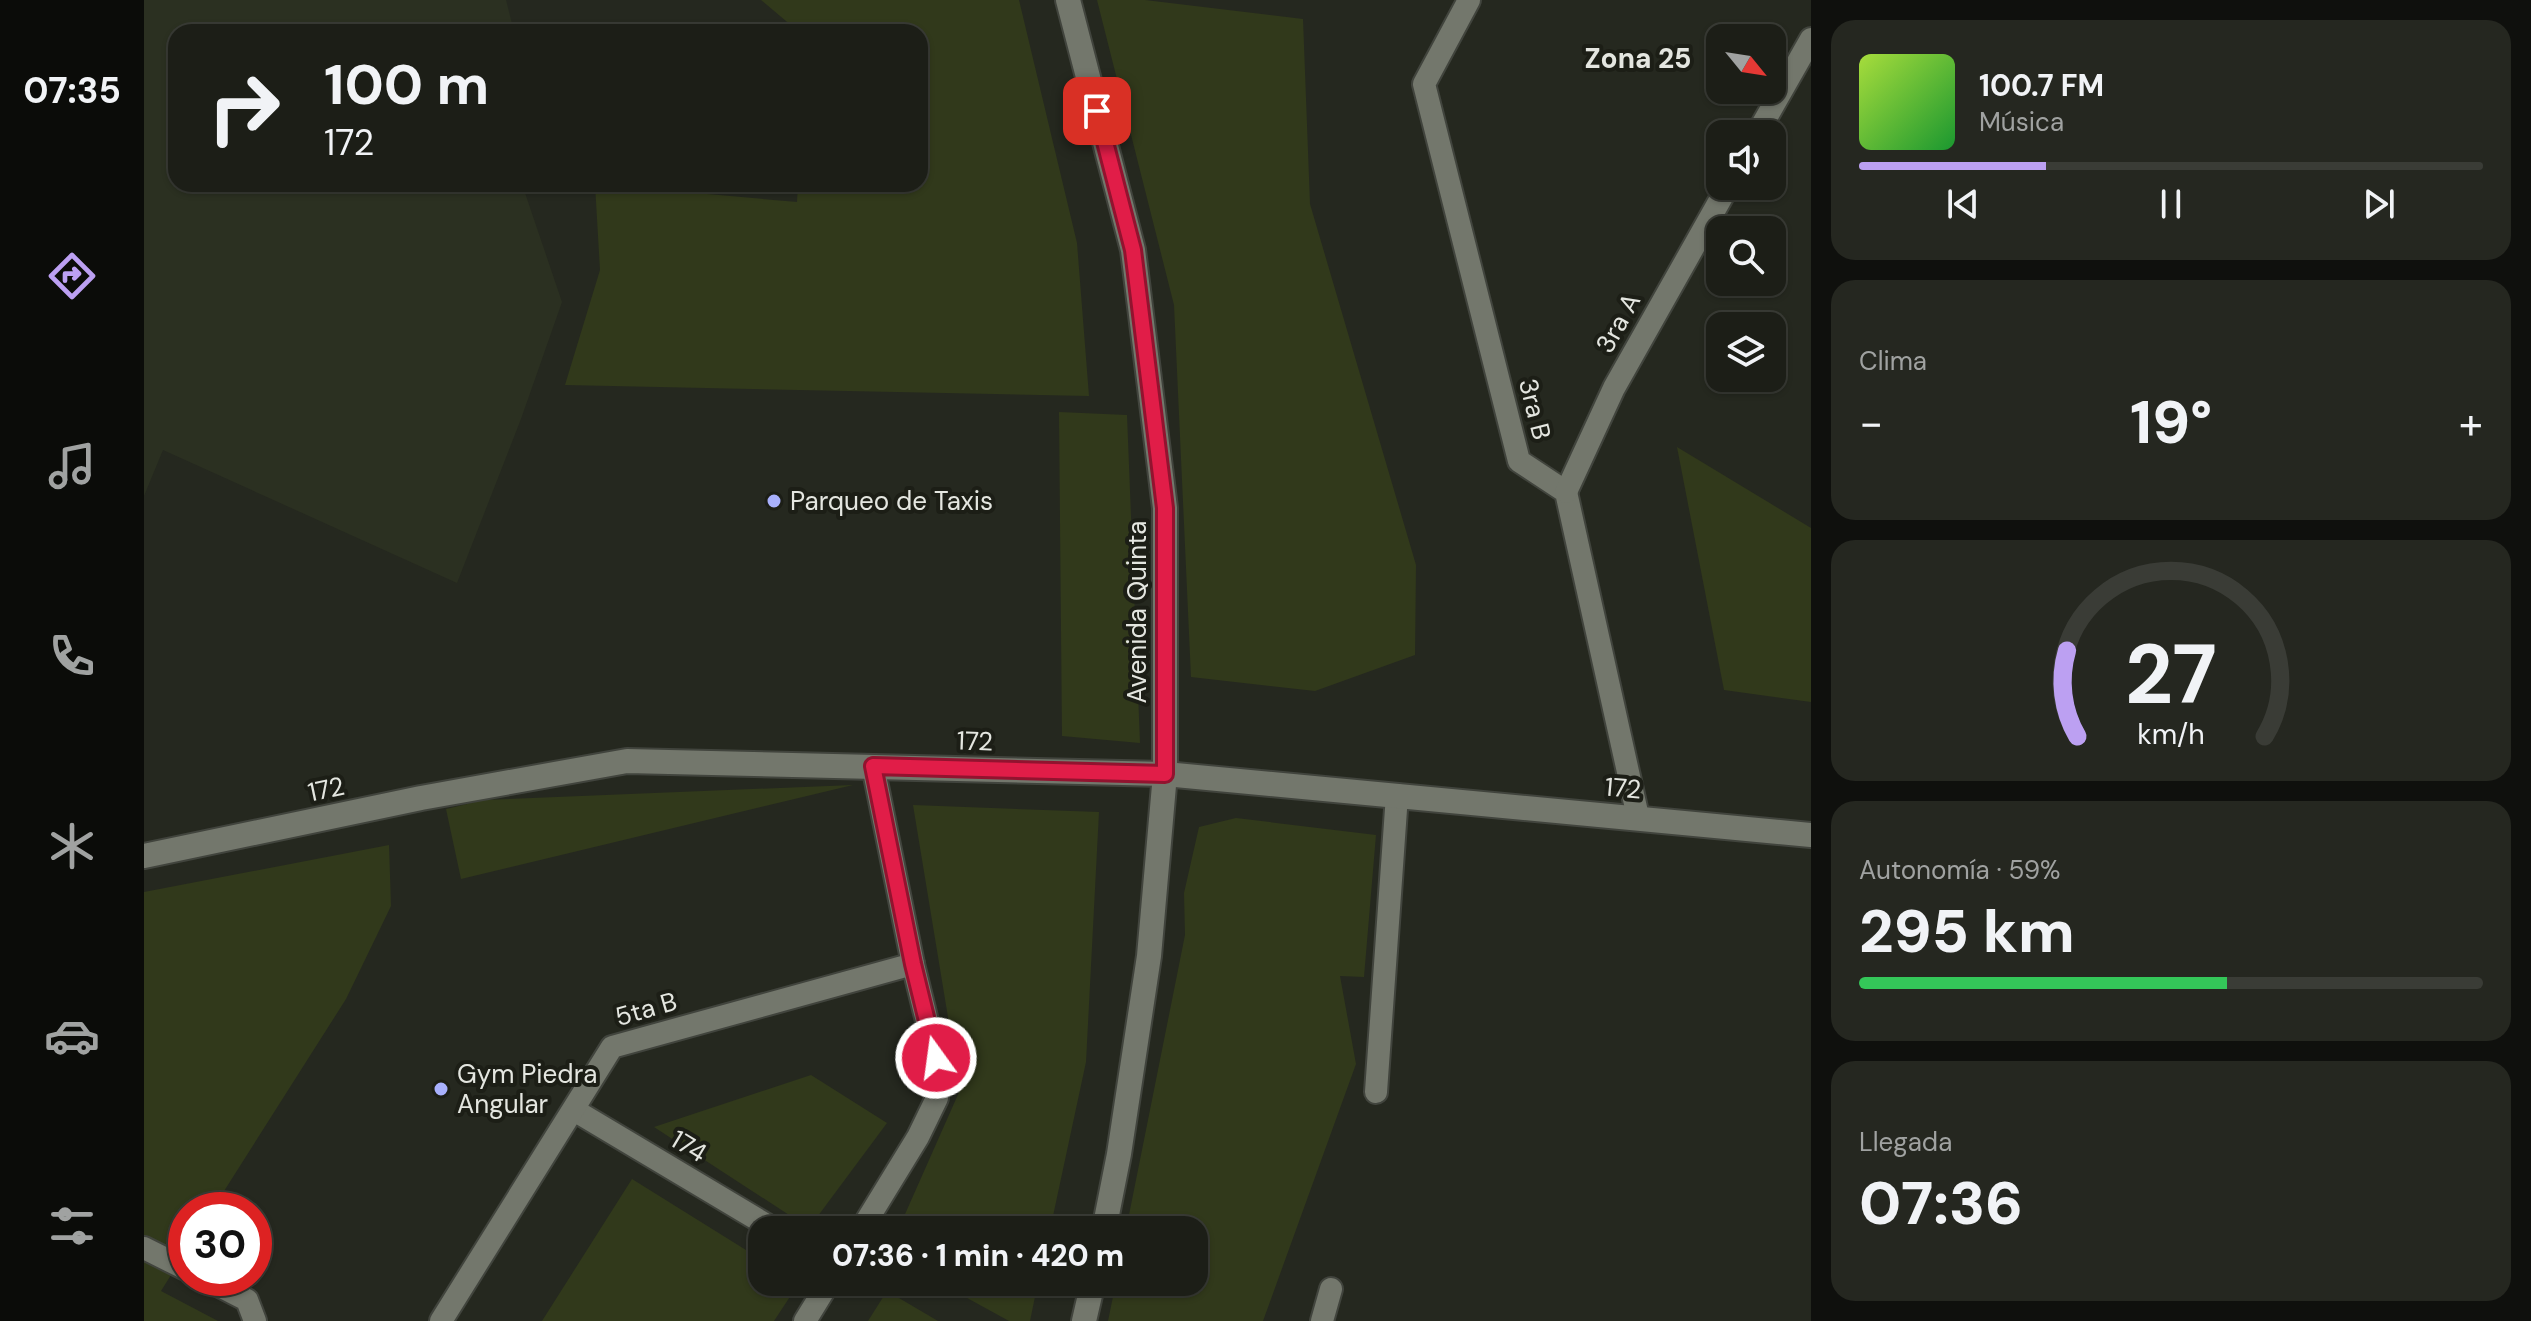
<!DOCTYPE html>
<html lang="es">
<head>
<meta charset="utf-8">
<style>
  :root { --surface:#1c1e17; --page:#252720; --text:#f1f3f6; --muted:#a0a2a1; --line:#3a3c36; --accent:#bca0f2 }
  body { margin:0; font-family:"DM Sans",sans-serif; background:var(--page); color:var(--text); height:100vh; display:flex; flex-direction:column; font-size:30px; white-space:nowrap }
  * { box-sizing:border-box; margin:0 }
  p { font-size:26px; color:var(--muted) }
  .icon { flex:none; width:44px; height:44px; fill:none; stroke:currentColor; stroke-width:2; stroke-linecap:round; stroke-linejoin:round }
  .map { position:relative; flex:1; overflow:hidden }
  .panel { display:flex; flex-direction:column; gap:20px; padding:20px; background:#0f100d; width:720px }
  .panel>* { flex:none }
  .guide { position:absolute; left:24px; top:24px; width:760px; height:168px; border-radius:24px; box-shadow:0 2px 6px #0004,0 0 0 2px var(--line); background:#1c1e17; color:var(--text); overflow:hidden }
  .needle { width:52px; rotate:120deg }
  .tools { position:absolute; left:1562px; top:24px; display:grid; gap:16px }
  .tools a { display:grid; place-items:center; width:80px; height:80px; border-radius:16px; background:var(--surface); box-shadow:0 2px 6px #0004,0 0 0 2px var(--line); font-size:40px }
  .speed { position:absolute; left:24px; top:1192px; display:flex; gap:16px; font-size:40px; font-weight:700; text-align:center }
  .speed>* { display:grid; place-content:center; width:104px; height:104px; border-radius:50%; background:var(--surface); box-shadow:0 2px 6px #0004,0 0 0 2px var(--line); line-height:1 }
  .speed .limit { border:12px solid #d22; background:#fff; color:#111 }
  .pin { position:absolute; display:grid; place-items:center; width:68px; height:68px; color:#fff; margin:-34px; border-radius:16px; box-shadow:0 4px 12px #0006 }
  .me { position:absolute; width:88px; margin:-44px; rotate:346deg; stroke-linejoin:round; filter:drop-shadow(0 0 6px #0008) }
  .turn { display:flex; align-items:center; gap:28px; height:168px; padding:0 24px; font-size:36px }
  .turn .icon { width:104px; height:104px; stroke-width:2.5 }
  .turn b { display:block; font-size:56px; line-height:68px }
  .big { font-size:60px; font-weight:800; line-height:1.1 }
  .panel .card { flex:1; display:flex; flex-direction:column; justify-content:center; gap:12px; min-width:0; padding:0 28px; border-radius:24px; background:var(--page) }
  .panel .dial { align-items:center; gap:0 }
  .dial svg { height:208px; overflow:visible; fill:none; stroke:var(--line); stroke-width:7; stroke-linecap:round; text-anchor:middle }
  .dial text { fill:var(--text); stroke:none }
  .song { display:flex; align-items:center; gap:24px }
  .cover { width:96px; height:96px; border-radius:12px; background:linear-gradient(135deg,hsl(80 70% 55%),hsl(130 70% 35%)) }
  .played { height:8px; border-radius:4px; background:linear-gradient(90deg,var(--accent) 30%,var(--line) 30%) }
  .keys { display:flex; justify-content:space-around; direction:ltr }
  .heat { display:flex; justify-content:space-between; align-items:center; font-size:44px; direction:ltr }
  .charge { height:12px; border-radius:6px; background:linear-gradient(90deg,#34c759 59%,var(--line) 0) }
  .trip { position:absolute; left:604px; top:1216px; width:460px; height:80px; border-radius:24px; background:var(--surface); box-shadow:0 2px 6px #0004,0 0 0 2px var(--line); font-weight:800; line-height:80px; text-align:center }
  main { display:flex; flex:1; min-height:0 }
  .tabs { display:flex; flex-direction:column; width:144px; justify-content:space-around; align-items:center; background:#0b0c09; color:var(--muted) }
  .tabs .icon { width:56px; height:56px }
  .tabs .current { color:var(--accent) }
  .tabs b { font-size:36px; color:var(--text) }
  .map>svg:first-child { display:block }
</style>
</head>
<body>
<main>
<nav class="tabs">
<b>07:35</b>
<svg class="icon current" aria-label="directions" viewBox="0 0 24 24"><path d="M12 3l9 9-9 9-9-9zM9 14v-3h6M13 9l2 2-2 2"/></svg>
<svg class="icon" aria-label="music" viewBox="0 0 24 24"><path d="M9 18V5l10-2v13"/><circle cx="6" cy="18" r="3"/><circle cx="16" cy="16" r="3"/></svg>
<svg class="icon" aria-label="phone" viewBox="0 0 24 24"><path d="M5 4h4l2 5-3 2q2 4 5 5l2-3 5 2v4C11 20 4 13 5 4z"/></svg>
<svg class="icon" aria-label="climate" viewBox="0 0 24 24"><path d="M12 3v18M4 7l16 10M4 17L20 7"/></svg>
<svg class="icon" aria-label="car" viewBox="0 0 24 24"><path d="M5 17H2v-5l4-1 3-4h7l3 4 3 1v5h-3M9 17h6M6 11h13"/><circle cx="7" cy="17" r="2"/><circle cx="17" cy="17" r="2"/></svg>
<svg class="icon" aria-label="filters" viewBox="0 0 24 24"><path d="M4 7h16M4 17h16"/><circle cx="9" cy="7" r="2"/><circle cx="15" cy="17" r="2"/></svg>
</nav>
<div class="map">
<svg width="1667" height="1321" viewBox="0 0 1667 1321">
  <rect width="100%" height="100%" fill="#25281f"/>
  <polygon fill="#2b3021" points="0,0 362,0 370,32 32,32 32,184 378,184 418,302 377,419 313,583 19,450 0,496"/>
  <g fill="#31391b">
    <polygon points="617,0 875,0 933,243 945,396 421,385 456,270 451,184 653,202 654,184 776,184 776,32 655,32"/>
    <polygon points="953,0 1001,0 1159,19 1166,204 1272,565 1271,655 1171,691 1047,677 1030,305"/>
    <polygon points="915,412 983,415 996,743 918,736"/>
    <polygon points="1533,447 1667,528 1667,702 1580,690"/>
    <polygon points="709,785 317,879 302,809 340,800"/>
    <polygon points="769,805 955,812 942,1062 906,1230 754,1230 816,1090"/>
    <polygon points="1092,818 1232,835 1220,977 1196,976 1212,1064 1119,1321 964,1321 972,1282 1050,1282 1050,1230 982,1230 1041,935 1040,893 1055,827"/>
    <polygon points="245,845 247,906 202,999 68,1210 42,1210 42,1251 17,1291 74,1321 0,1321 0,892"/>
    <polygon points="667,1075 743,1123 665,1228 510,1127"/>
    <polygon points="488,1179 618,1260 618,1282 655,1283 630,1321 398,1321"/>
    <polygon points="794,1282 894,1282 886,1321 865,1321"/>
    <polygon points="743,1291 794,1321 724,1321"/>
  </g>
  <g fill="none" stroke-linecap="round" stroke-linejoin="round">
    <g stroke="#41443d" stroke-width="26">
      <g id="minor">
        <polyline points="1325,0 1280,84 1375,461 1422,492 1494,817"/>
        <polyline points="1613,134 1667,39"/>
        <polyline points="1422,492 1470,388 1584,186"/>
        <polyline points="1232,1092 1253,795"/>
        <polyline points="430,1110 631,1230"/>
        <polyline points="717,1230 774,1137 793,1098 792,1058 769,964 729,766"/>
        <polyline points="0,1248 42,1269"/>
        <polyline points="60,1278 103,1300 111,1321"/>
        <polyline points="297,1321 468,1047 769,964"/>
        <polyline points="661,1321 685,1282"/>
        <polyline points="1178,1321 1187,1289"/>
      </g>
    </g>
    <g stroke="#41443d" stroke-width="28">
      <polyline id="tertiary" points="0,856 277,798 483,761 1021,774 1667,835"/>
    </g>
    <g stroke="#41443d" stroke-width="28">
      <g id="secondary">
        <polyline points="924,0 989,250 1021,508 1021,774 1005,956 975,1154 960,1230"/>
        <polyline points="940,1321 949,1282"/>
      </g>
    </g>
    <use href="#minor" stroke="#73776c" stroke-width="22"/>
    <use href="#tertiary" stroke="#73776c" stroke-width="24"/>
    <use href="#secondary" stroke="#73776c" stroke-width="24"/>
  </g>
  <g fill="none" stroke-linecap="round" stroke-linejoin="round">
    <g stroke="#92132f" stroke-width="20">
      <polyline id="route" points="792,1058 769,964 729,766 1021,774 1021,508 989,250 953,111"/>
    </g>
    <use href="#route" stroke="#e11d48" stroke-width="14"/>
  </g>
  <g fill="#a8b0fc" stroke="#1c1e16" stroke-width="3">
    <circle cx="630" cy="501" r="8"/>
    <circle cx="297" cy="1089" r="8"/>
  </g>
  <g text-anchor="middle" stroke-width="8" stroke-linejoin="round" paint-order="stroke">
    <g font-size="26" fill="#e4e6e0" stroke="#1c1e16">
      <text transform="translate(1474 323) rotate(-61)" y="9">3ra A</text>
      <text transform="translate(1391 409) rotate(76)" y="9">3ra B</text>
      <text transform="translate(993 612) rotate(-90)" y="9">Avenida Quinta</text>
      <text transform="translate(831 741) rotate(2)" y="9">172</text>
      <text transform="translate(1479 788) rotate(5)" y="9">172</text>
      <text transform="translate(182 789) rotate(-12)" y="9">172</text>
      <text transform="translate(502 1009) rotate(-16)" y="9">5ta B</text>
      <text transform="translate(545 1146) rotate(31)" y="9">174</text>
    </g>
    <g font-size="26" fill="#e4e6e0" stroke="#1c1e16" text-anchor="start">
      <text x="646" y="510">Parqueo de Taxis</text>
      <text x="313" y="1083">Gym Piedra<tspan x="313" dy="30">Angular</tspan></text>
    </g>
    <g font-size="28" font-weight="bold" fill="#e4e6e0" stroke="#1c1e16">
      <text x="1494" y="68">Zona 25</text>
    </g>
  </g>
</svg>
<div class="tools">
<a><svg class="needle" viewBox="-14 -14 28 28"><path d="M0-13l5 13h-10z" fill="#e53935"/><path d="M0 13l5-13h-10z" fill="#a0a2a1"/></svg></a>
<a><svg class="icon" aria-label="sound" viewBox="0 0 24 24"><path d="M4 9h4l5-4v14l-5-4H4zM17 9q2 3 0 6"/></svg></a>
<a><svg class="icon" aria-label="search" viewBox="0 0 24 24"><circle cx="10" cy="10" r="6"/><path d="M15 15l6 6"/></svg></a>
<a><svg class="icon" aria-label="layers" viewBox="0 0 24 24"><path d="M12 4l9 5-9 5-9-5zM3 14l9 5 9-5"/></svg></a>
</div>
<div class="speed"><div class="limit">30</div></div>
<div class="pin" style="left:953px;top:111px;background:#d93025"><svg class="icon" aria-label="arrive" viewBox="0 0 24 24"><path d="M6 21V4h12l-3 4 3 4H6"/></svg></div>
<svg class="me" style="left:792px;top:1058px" viewBox="-20 -20 40 40"><circle r="17" fill="#e11d48" stroke="#fff" stroke-width="3"/><path d="M0-11L8 9 0 5-8 9z" fill="#fff"/></svg>
<div class="trip">07:36 · 1 min · 420 m</div>
<div class="guide">
<div class="turn"><svg class="icon" aria-label="right" viewBox="0 0 24 24"><path d="M7 20v-9h11M14 6l5 5-5 5"/></svg><div><b>100 m</b>172</div></div>
</div>
</div>
<section class="panel">
<div class="card">
<div class="song"><i class="cover"></i><div><b>100.7 FM</b><p>Música</p></div></div>
<div class="played"></div>
<div class="keys"><svg class="icon" aria-label="previous" viewBox="0 0 24 24"><path d="M18 5L8 12l10 7zM5 5v14"/></svg><svg class="icon" aria-label="pause" viewBox="0 0 24 24"><path d="M8 5v14M16 5v14"/></svg><svg class="icon" aria-label="next" viewBox="0 0 24 24"><path d="M6 5l10 7-10 7zM19 5v14"/></svg></div>
</div>
<div class="card"><p>Clima</p>
<div class="heat"><a>−</a><b class="big">19°</b><a>+</a></div>
</div>
<div class="card dial"><svg viewBox="0 0 100 80">
<path d="M14 69A42 42 0 1 1 86 69"/>
<path d="M14 69A42 42 0 0 1 10 36" stroke="#bca0f2"/>
<text x="50" y="56" font-size="32" font-weight="700">27</text>
<text x="50" y="72" font-size="11">km/h</text>
</svg></div>
<div class="card"><p>Autonomía · 59%</p><b class="big">295 km</b><div class="charge"></div></div>
<div class="card"><p>Llegada</p><b class="big">07:36</b></div>
</section>
</main>
</body>
</html>
